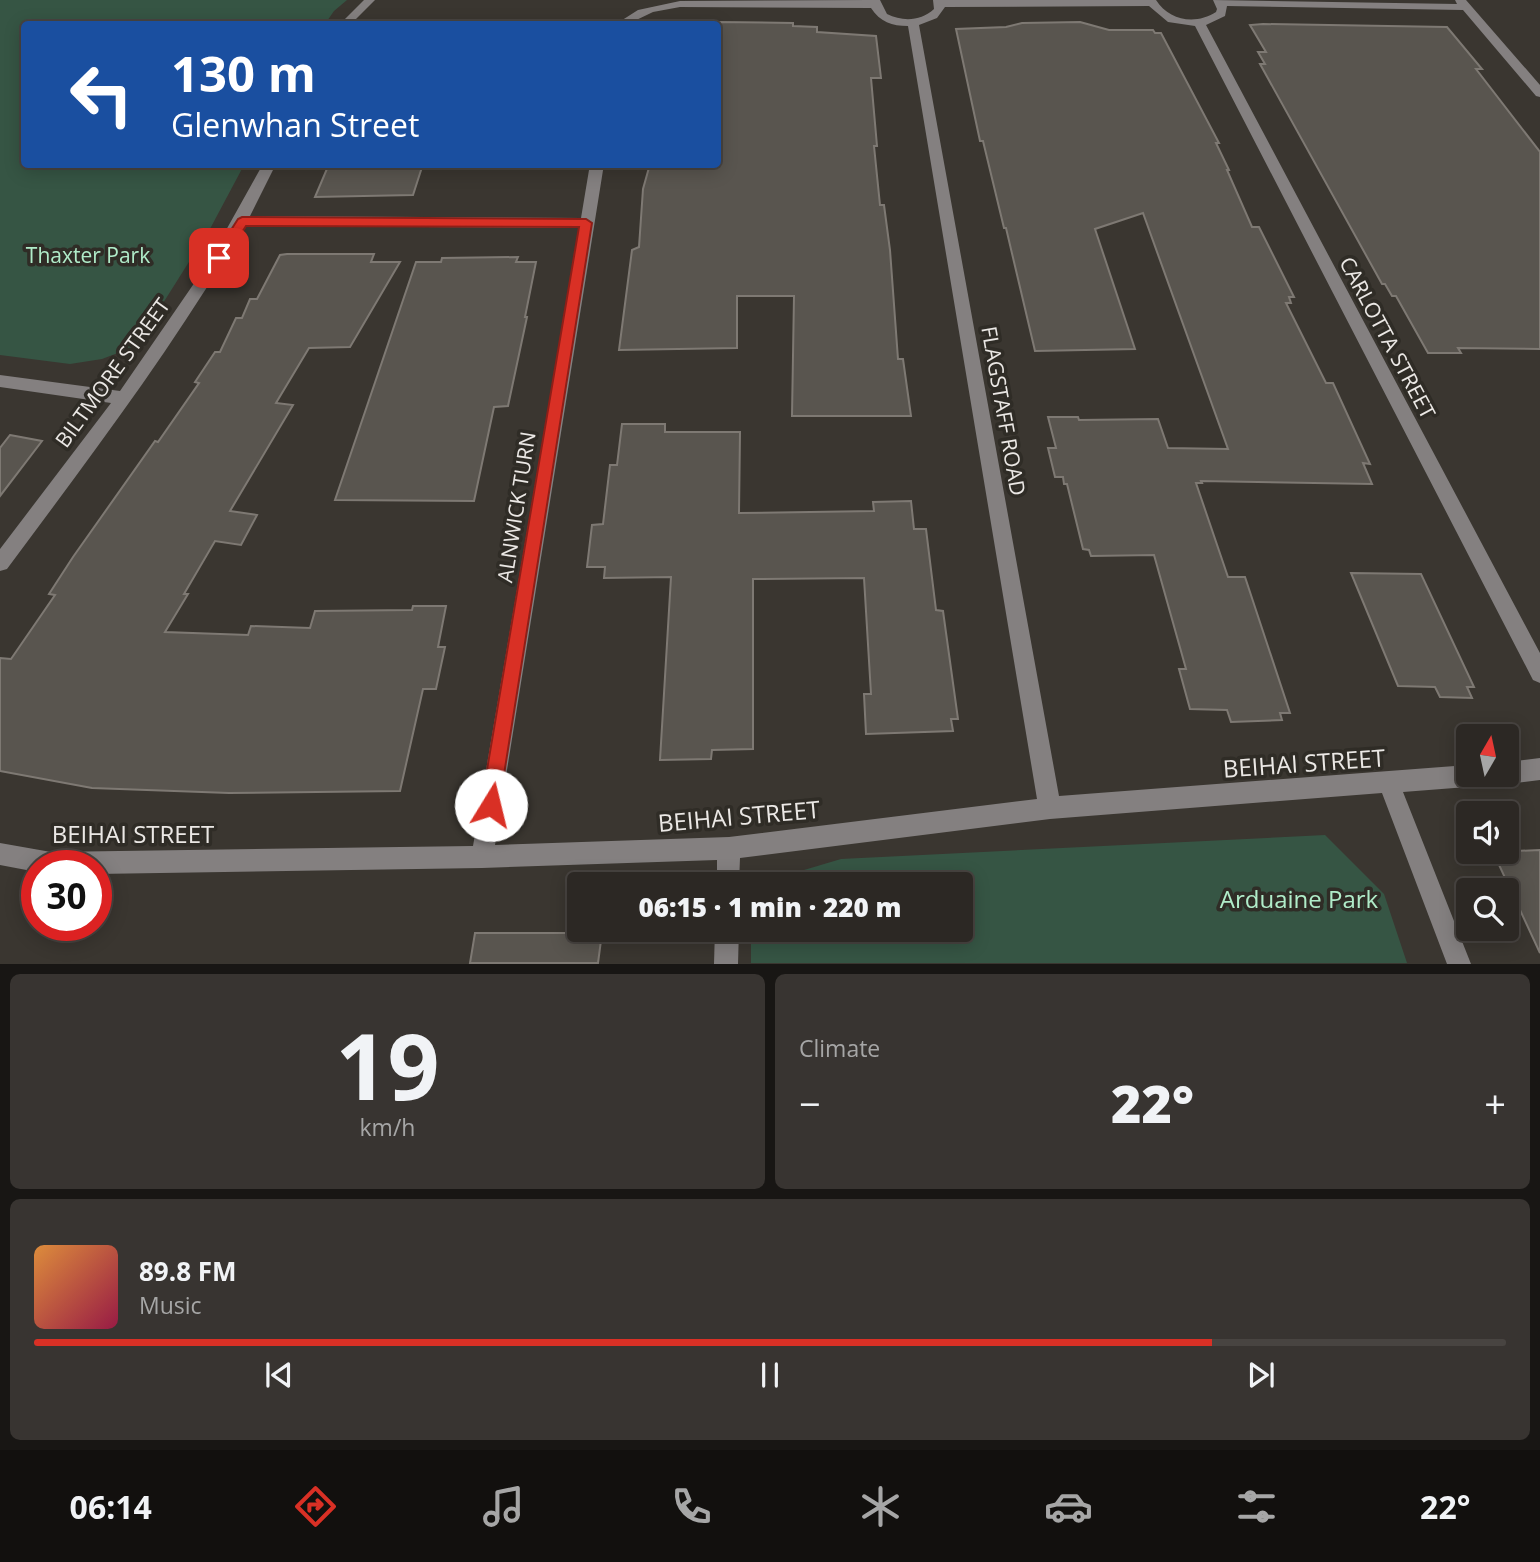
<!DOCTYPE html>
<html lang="en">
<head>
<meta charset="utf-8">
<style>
  :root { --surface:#2c2824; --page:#383431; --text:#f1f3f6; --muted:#a6a6a6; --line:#484441; --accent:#d93025 }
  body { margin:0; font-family:"Open Sans",sans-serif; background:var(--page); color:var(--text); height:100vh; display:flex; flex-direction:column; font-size:26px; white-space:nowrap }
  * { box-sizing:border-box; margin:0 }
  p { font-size:23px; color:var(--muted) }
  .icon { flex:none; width:38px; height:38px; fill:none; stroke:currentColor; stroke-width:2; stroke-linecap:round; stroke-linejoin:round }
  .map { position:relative; height:964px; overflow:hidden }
  .sheet { display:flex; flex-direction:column; gap:10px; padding:10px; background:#181614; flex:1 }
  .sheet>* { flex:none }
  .banner { position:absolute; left:21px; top:21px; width:700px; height:147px; border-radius:7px; box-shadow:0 4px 18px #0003,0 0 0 2px var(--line); background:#1a4fa0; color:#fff; overflow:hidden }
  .needle { width:46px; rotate:9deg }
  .buttons { position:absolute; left:1456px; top:724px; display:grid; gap:14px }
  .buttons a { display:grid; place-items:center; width:63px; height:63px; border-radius:7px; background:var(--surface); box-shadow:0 4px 18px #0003,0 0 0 2px var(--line); font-size:35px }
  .speed { position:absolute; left:21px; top:850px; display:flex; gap:14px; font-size:35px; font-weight:700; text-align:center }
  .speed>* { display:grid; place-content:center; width:91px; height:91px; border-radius:50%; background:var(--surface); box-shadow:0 4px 18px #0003,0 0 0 2px var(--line); line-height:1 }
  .speed .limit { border:10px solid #d22; background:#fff; color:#111 }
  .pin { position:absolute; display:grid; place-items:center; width:60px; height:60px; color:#fff; margin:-30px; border-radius:14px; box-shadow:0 4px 10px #0006 }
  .me { position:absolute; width:77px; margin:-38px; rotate:9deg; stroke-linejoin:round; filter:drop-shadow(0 0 5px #0008) }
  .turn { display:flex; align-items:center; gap:24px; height:147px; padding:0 35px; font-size:32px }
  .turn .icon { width:91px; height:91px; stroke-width:2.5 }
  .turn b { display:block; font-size:49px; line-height:60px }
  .big { font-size:52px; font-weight:800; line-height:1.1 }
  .sheet .widget { flex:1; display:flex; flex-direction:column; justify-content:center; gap:10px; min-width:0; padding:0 24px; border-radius:10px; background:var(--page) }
  .sheet .dial { align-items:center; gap:0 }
  .dial b { font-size:91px; line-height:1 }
  .song { display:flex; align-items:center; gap:21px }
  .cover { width:84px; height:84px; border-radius:10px; background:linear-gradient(135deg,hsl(30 70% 55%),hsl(340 70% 35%)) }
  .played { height:7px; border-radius:4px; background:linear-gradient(90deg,var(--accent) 80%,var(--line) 80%) }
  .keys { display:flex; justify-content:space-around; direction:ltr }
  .heat { display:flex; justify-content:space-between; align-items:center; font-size:38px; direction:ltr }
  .sheet .tiles { flex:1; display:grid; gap:10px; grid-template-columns:1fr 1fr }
  .widget:last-child { grid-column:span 2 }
  .trip { position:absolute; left:567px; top:872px; width:406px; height:70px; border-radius:7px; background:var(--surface); box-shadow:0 4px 18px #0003,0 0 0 2px var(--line); font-weight:800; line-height:70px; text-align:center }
  .dock { display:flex; height:112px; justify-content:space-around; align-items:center; background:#12100e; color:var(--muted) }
  .dock .icon { width:49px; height:49px }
  .dock .on { color:var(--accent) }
  .dock b { font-size:32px; color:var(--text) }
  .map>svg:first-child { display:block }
</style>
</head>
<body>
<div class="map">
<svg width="1540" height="964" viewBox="0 0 1540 964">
  <rect width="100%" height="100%" fill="#3a3630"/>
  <g fill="#365544">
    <polygon points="0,0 347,0 334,11 325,24 24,24 24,164 244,165 211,227 136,346 102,359 70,364 0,355"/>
    <polygon points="1325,835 1384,894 1407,963 751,963 751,929 961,929 961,884 757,884 841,859"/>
  </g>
  <g fill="#59554f" stroke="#7e7973" stroke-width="2">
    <polygon points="718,22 793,23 793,26 817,27 817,32 876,36 881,78 871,78 877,146 874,146 880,205 884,205 890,250 898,359 903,359 911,416 792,416 794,296 737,296 737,348 619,350 632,250 639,247 643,189 650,164 718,164"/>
    <polygon points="1080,22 1109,30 1153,30 1155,33 1161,33 1219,143 1216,143 1229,170 1227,170 1252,227 1259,227 1294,297 1289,297 1291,303 1286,303 1326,383 1333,383 1370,464 1363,463 1372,484 1201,481 1202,483 1196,483 1228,577 1245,577 1290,713 1280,713 1282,720 1231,722 1227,710 1190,709 1179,669 1186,669 1154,555 1091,556 1089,550 1083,549 1067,484 1064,484 1063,477 1055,477 1048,448 1056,448 1048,417 1078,417 1079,420 1158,419 1168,448 1228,449 1143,213 1095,229 1135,349 1035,351 1006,228 1004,228 983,141 980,141 956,29 1006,27 1022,23"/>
    <polygon points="1263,24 1447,27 1482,69 1476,69 1540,152 1540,349 1458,348 1461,353 1428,353 1396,296 1392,296 1385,284 1382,284 1260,64 1265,64 1258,52 1266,52 1250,25"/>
    <polygon points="329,164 423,164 413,195 315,197"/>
    <polygon points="287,254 374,254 371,262 400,262 350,347 309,348 276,403 293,405 230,511 257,515 241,545 215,541 184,594 188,594 165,632 248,635 251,626 310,628 315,611 412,610 413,606 446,606 438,647 445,647 436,689 423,689 400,791 229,793 92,788 0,771 0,658 11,659 55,595 49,594 73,557 155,441 158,442 199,383 195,382 215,352 220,352 236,318 242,318 250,299 257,299 280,255"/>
    <polygon points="518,257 516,262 536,262 525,317 527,317 508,406 494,407 474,501 335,500 416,262 441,262 442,258"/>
    <polygon points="622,424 665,424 665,432 740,432 739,513 874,511 873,502 911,501 914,529 926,529 936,610 943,611 958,719 951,719 953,731 866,734 864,694 871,694 864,578 753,579 753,749 712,750 711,759 660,760 671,577 604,578 605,567 587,567 592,525 603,524 610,465 617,465"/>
    <polygon points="10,435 42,441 0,496 0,448"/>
    <polygon points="1351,573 1421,574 1474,687 1467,687 1472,698 1440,697 1435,687 1398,686"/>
    <polygon points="1540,850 1540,953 1493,852"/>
    <polygon points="475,933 602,933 598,963 470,963"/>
  </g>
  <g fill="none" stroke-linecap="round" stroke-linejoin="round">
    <g fill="#848080" fill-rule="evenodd">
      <polygon points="364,0 375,0 351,24 340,24"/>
      <path d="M870 0H880L887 14C903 22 921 21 934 9L933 0H1156C1169 21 1196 25 1216 12L1217 9 1213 0 1457 4 1455 0H1466L1540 85V97L1536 96 1463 10 1227 6 1225 16 1206 25 1540 653V683L1533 680 1195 26 1168 22 1149 6 945 7 937 18 919 25 1059 796 1468 765V775H1491L1488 783 1480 786 1403 792 1471 964H1447L1382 793 1050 819 740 858 739 884H717V860L482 868 96 874V866H37V872L0 865V843L51 852 473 846 579 228 244 226C174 347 90 457 7 569L0 571V549L111 403 0 387V375L120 391 206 266 263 164H276L250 216 581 218 590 164H604L495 845 729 837 1037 799 908 26C892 26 880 22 871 8L680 7 653 12 628 24H616L638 10 680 1Z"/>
      <polygon points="1540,758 1540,780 1507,784 1499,781 1497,775 1507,775 1507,762"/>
      <polygon points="715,929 739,929 738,964 714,964"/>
    </g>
  </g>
  <polygon fill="#d93025" stroke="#8d1f18" stroke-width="2" points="242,217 586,219 592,223 498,812 491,815 484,812 481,805 579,227 246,226 224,261 215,261 215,255 238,219"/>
  <g text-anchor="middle" stroke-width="7" stroke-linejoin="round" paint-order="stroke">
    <g font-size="21" fill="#b0ecc9" stroke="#2f2c26">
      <text x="88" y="263">Thaxter Park</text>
    </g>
    <g font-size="21" fill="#ebe8e5" stroke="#2f2c26">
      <text transform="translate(1387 338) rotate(62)" y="7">CARLOTTA STREET</text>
      <text transform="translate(113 373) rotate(-54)" y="7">BILTMORE STREET</text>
      <text transform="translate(1003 411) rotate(80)" y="7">FLAGSTAFF ROAD</text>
      <text transform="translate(517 507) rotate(-81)" y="7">ALNWICK TURN</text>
    </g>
    <g font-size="24" fill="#ebe8e5" stroke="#2f2c26">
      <text transform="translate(1304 764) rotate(-4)" y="8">BEIHAI STREET</text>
      <text transform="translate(739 817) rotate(-5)" y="8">BEIHAI STREET</text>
      <text x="133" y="843">BEIHAI STREET</text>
    </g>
    <g font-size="24" fill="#b0ecc9" stroke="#2f2c26">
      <text x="1299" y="908">Arduaine Park</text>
    </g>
  </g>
</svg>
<div class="buttons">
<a><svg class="needle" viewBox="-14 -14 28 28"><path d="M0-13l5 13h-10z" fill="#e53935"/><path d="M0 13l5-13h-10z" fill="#a6a6a6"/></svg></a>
<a><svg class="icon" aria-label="sound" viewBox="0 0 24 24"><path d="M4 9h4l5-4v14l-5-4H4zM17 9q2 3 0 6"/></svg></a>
<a><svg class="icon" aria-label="search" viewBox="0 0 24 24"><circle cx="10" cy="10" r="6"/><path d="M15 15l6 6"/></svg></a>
</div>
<div class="speed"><div class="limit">30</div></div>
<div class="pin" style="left:219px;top:258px;background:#d93025"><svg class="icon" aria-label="arrive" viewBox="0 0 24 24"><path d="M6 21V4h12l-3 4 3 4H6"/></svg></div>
<svg class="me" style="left:491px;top:805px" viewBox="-20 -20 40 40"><circle r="19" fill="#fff"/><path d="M0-13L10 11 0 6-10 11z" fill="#d93025"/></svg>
<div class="trip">06:15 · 1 min · 220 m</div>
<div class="banner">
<div class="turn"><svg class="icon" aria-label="left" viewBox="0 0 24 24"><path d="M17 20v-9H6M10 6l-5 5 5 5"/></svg><div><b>130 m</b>Glenwhan Street</div></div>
</div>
</div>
<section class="sheet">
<div class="tiles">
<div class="widget dial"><b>19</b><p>km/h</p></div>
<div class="widget"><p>Climate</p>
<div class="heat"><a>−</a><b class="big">22°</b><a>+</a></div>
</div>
<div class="widget">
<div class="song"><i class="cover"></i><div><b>89.8 FM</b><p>Music</p></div></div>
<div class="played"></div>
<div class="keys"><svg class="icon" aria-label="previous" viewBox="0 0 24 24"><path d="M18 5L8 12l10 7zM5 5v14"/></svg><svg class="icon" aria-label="pause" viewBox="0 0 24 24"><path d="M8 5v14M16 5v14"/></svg><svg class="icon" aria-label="next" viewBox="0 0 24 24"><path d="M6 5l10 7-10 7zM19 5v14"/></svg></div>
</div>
</div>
</section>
<nav class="dock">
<b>06:14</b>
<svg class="icon on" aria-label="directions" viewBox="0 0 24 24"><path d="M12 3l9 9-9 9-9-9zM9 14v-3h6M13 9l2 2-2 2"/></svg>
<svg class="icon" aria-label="music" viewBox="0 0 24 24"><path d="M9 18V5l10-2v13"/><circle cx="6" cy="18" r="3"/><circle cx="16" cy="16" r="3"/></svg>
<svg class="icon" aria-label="phone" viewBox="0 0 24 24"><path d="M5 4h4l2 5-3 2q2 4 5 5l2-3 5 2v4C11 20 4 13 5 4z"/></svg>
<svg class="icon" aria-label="climate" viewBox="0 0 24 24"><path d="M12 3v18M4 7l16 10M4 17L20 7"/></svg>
<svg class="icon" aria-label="car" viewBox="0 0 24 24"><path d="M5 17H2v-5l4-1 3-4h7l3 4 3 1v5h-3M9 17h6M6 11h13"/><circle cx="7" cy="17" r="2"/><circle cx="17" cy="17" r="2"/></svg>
<svg class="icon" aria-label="filters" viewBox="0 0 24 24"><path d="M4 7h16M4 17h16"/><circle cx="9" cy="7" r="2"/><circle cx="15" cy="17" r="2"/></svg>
<b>22°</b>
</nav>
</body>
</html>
